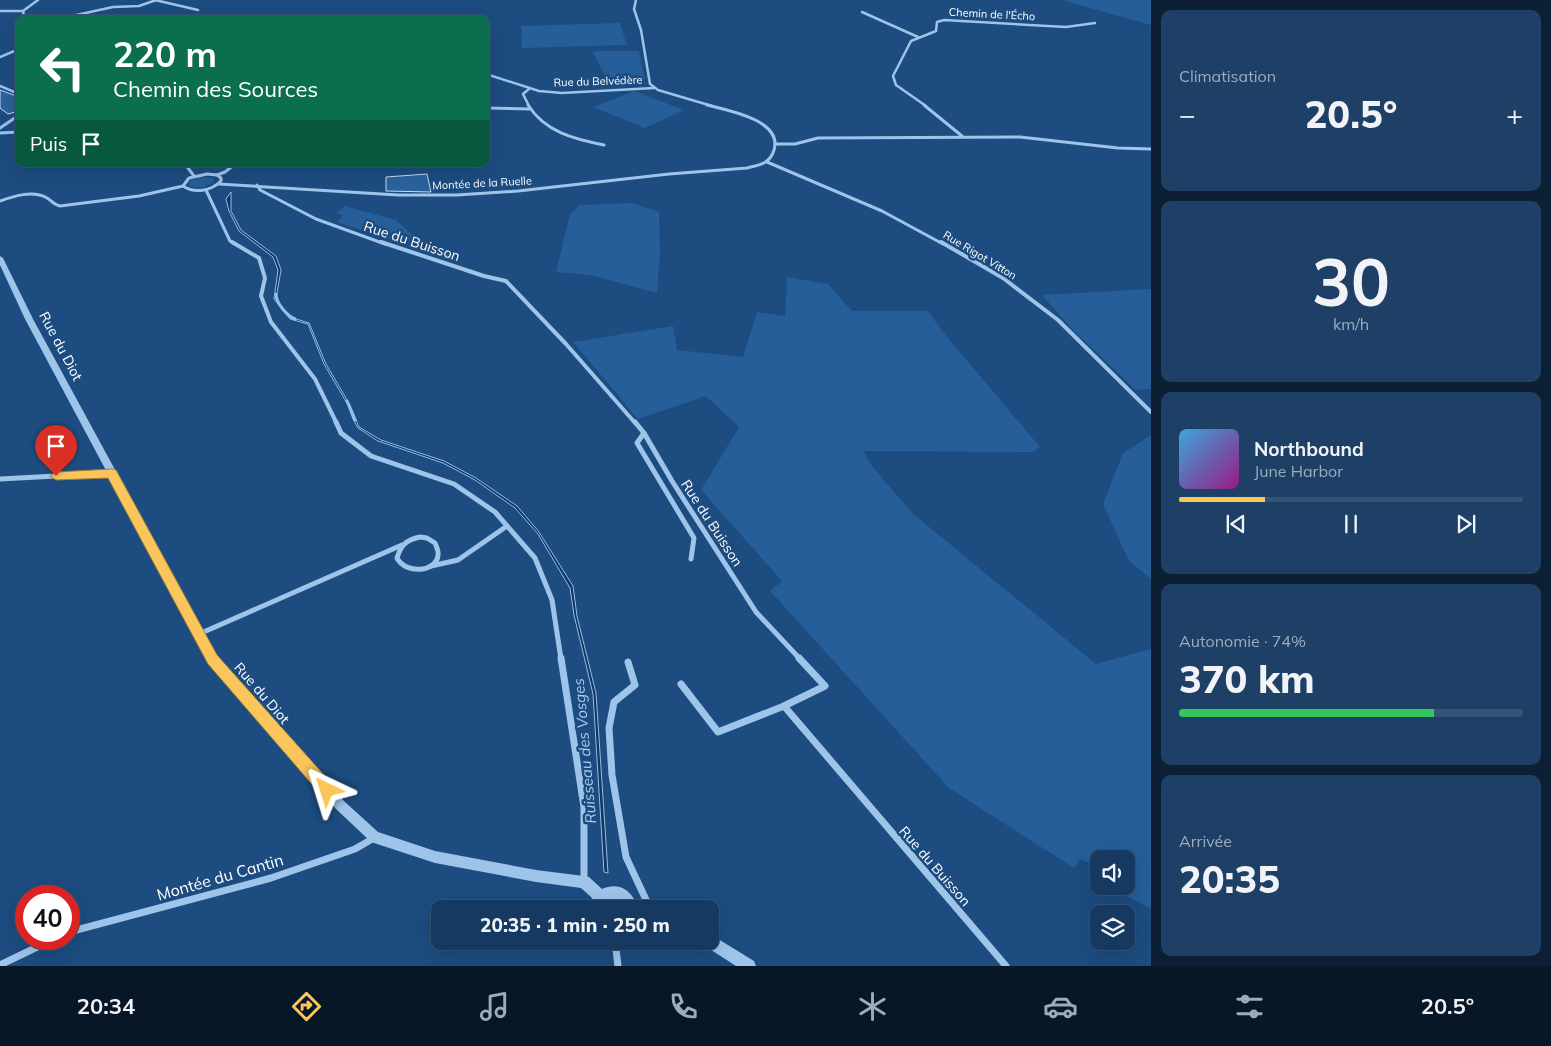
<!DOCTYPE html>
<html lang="fr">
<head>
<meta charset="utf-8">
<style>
  :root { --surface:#153960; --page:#1e4066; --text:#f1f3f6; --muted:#9dacbd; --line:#345375; --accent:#fac65c }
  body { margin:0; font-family:Mulish,sans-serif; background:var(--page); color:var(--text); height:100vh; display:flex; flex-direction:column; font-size:19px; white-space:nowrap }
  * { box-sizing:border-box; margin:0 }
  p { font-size:16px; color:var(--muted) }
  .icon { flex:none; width:28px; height:28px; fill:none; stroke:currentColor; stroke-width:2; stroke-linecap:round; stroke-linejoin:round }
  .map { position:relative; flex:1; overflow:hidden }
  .side { display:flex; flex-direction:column; gap:10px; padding:10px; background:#0c1f35; width:400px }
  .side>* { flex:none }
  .banner { position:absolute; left:15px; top:15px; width:475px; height:152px; border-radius:10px; box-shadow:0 5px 20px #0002,0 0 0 1px var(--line); background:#0b6e4f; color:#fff; overflow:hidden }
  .fabs { position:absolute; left:1090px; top:850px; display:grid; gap:10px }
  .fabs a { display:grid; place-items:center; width:45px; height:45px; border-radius:10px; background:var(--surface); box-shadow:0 5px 20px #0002,0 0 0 1px var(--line); font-size:25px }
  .speed { position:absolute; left:15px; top:885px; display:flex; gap:10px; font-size:25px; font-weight:700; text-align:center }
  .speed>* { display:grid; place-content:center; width:65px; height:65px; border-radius:50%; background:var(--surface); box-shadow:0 5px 20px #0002,0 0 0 1px var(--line); line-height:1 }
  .speed .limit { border:8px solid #d22; background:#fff; color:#111 }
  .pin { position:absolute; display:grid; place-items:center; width:42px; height:42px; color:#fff; margin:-51px -21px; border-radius:50% 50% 50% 0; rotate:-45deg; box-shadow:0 0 5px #0007 }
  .pin .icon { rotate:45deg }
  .me { position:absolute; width:55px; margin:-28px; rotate:319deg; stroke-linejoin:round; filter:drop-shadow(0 0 4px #0008) }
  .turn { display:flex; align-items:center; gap:18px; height:105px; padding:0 15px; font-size:22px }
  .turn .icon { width:65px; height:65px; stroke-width:2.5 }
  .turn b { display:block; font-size:35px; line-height:42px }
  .then { display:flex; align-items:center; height:48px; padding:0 15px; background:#0003; gap:10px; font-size:19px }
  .big { font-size:38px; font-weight:800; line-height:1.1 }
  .side .card { flex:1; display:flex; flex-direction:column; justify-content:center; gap:8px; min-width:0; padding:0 18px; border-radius:10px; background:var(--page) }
  .side .dial { align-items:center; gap:0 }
  .dial b { font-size:65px; line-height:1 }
  .song { display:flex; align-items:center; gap:15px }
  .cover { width:60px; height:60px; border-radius:8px; background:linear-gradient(135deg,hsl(200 70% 55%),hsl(310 70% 35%)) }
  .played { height:5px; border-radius:2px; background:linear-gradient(90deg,var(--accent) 25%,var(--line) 25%) }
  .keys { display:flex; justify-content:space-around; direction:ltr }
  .heat { display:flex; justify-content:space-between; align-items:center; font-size:28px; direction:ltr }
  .charge { height:8px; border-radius:4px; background:linear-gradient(90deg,#34c759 74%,var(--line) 0) }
  .trip { position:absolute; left:431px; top:900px; width:288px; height:50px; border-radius:10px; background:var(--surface); box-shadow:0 5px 20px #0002,0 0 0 1px var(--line); font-weight:800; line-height:50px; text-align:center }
  .menu { display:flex; height:80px; justify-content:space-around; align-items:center; background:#081726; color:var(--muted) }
  .menu .icon { width:35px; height:35px }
  .menu .current { color:var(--accent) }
  .menu b { font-size:22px; color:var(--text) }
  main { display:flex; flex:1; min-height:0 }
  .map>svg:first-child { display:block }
</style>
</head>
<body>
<main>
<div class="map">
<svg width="1151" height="966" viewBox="0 0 1151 966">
  <rect width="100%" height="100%" fill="#1c4c80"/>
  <g fill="#255e98">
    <polygon points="1062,0 1151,0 1151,25"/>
    <polygon points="620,23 627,45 522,48 521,26"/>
    <polygon points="596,51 639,51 645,82 638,85 610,85 593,53"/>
    <polygon points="634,91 684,110 645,128 593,107"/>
    <polygon points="199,177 213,178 214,182 201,188 189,186 190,181"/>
    <polygon points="632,203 659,212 660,252 657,293 590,275 556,272 570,214 580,205"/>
    <polygon points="345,206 396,220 434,254 337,222 343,216 336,213"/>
    <polygon points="787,277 828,284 852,311 928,311 943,332 1040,447 1032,452 863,451 872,466 912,513 1096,664 1151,649 1151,909 1108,886 1126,886 1126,859 1099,859 1099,869 1081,859 1074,868 949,788 770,591 782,581 701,490 739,427 706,396 638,419 573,342 673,326 677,350 743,357 757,312 785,316"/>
    <polygon points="1151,289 1151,389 1136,390 1074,331 1042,295"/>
    <polygon points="1151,435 1151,579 1129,561 1103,504 1123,453"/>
  </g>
  <polygon fill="#12365e" stroke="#92bfeb" points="231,192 231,211 241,230 276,256 281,270 276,299 290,317 309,323 326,364 350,405 359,427 381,440 444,461 476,478 517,506 539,532 573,586 577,616 596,693 608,873 604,872 593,694 574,615 570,588 538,534 515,508 475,480 443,463 378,441 358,428 353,419 348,405 324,364 308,324 290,319 274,299 278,270 273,257 239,231 229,211 226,199"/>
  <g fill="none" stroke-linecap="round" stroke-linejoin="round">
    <g stroke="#92bfeb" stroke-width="3">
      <path d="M276 294C276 303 287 316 295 319"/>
      <polyline points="347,401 355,420"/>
    </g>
  </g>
  <g fill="#2b639e" stroke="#c3ddf7">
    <polygon points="0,90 19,97 19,111 8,114 0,108"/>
    <polygon points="427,174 431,192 386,191 386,177"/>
  </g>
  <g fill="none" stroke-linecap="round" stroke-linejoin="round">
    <g stroke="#9fc4e9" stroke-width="2.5">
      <polyline points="155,0 198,10"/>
      <polyline points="636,0 634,9 641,30 650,84 658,90 712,106"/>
      <polyline points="0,11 23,11"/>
      <polyline points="23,11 38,0"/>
      <polyline points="23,11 24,17 27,19"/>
      <polyline points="862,12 918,37"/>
      <polyline points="58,19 113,7 139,6 156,0"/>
      <polyline points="0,57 19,49"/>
      <polyline points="486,74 539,91 562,93 654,88"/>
      <polyline points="0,86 19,94"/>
      <polyline points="529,106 523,94 529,89"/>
      <polyline points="926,106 896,85 893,76 911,41 936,31 937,22 944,20 1066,27 1095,23"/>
    </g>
    <g stroke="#9fc4e9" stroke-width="3">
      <path d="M528 105C545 132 574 139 604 145"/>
      <polyline points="924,105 962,136"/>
      <polyline points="486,108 530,109"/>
      <polyline points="0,128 19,115"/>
      <polyline points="0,133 19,132"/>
      <polyline points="775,144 795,144 818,138 1020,137 1118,148 1151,149"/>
      <polyline points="767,162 882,211 943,244"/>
      <polyline points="185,164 194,176"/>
      <path d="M207 174 217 175 221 178V181C211 191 195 194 183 186L189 178Z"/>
      <polyline points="217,175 225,172 235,164"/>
      <path d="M219 184 398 195H457L518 191 669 174 747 168C759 165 770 164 774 150 783 120 727 110 707 105"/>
      <polyline points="257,185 260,190 316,219 385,244"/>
      <polyline points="206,190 230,241 235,244"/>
      <path d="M0 201C14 196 33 190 47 198 52 201 54 205 60 206L139 196 183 186"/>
    </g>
    <g stroke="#9fc4e9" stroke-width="4">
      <polyline points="232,242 259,258 265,278 261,296 271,322 315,379 337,424"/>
      <polyline points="381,242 484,276 506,281 566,344 636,424"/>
      <polyline points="941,242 1003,278 1058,320 1151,412"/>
    </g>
    <g stroke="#9fc4e9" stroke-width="5">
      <polyline points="336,422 341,433 371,456 454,484 495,512 535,558 552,600 561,659"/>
      <polyline points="635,422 644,433 672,481 756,612 800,659"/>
      <polyline points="644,433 637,443 694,538 691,559"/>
      <polyline points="0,479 112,473"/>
      <path d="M420 537 427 538 435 543C436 546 439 551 438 555 437 572 406 575 397 558 401 545 406 540 420 537Z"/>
      <polyline points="431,566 458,560 507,526"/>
      <polyline points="199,634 402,545"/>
    </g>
    <g stroke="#9fc4e9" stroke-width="7">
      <polyline points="561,658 584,807 584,881"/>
      <polyline points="799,658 825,686 784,706 1006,966"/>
      <polyline points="628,662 635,685 614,702 609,728 612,775 626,857 648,904"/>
      <polyline points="681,684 718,732 784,706"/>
      <polyline points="69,932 271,878 355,849 374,838"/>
      <polyline points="615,941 618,966"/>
      <polyline points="0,965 54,939"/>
    </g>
    <g fill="#9fc4e9" fill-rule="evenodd">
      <path d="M0 256 3 258 33 319 217 657 344 801 378 832 435 851 536 870 584 876 589 877 602 889C615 883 627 887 634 899 644 899 656 897 661 909H623L620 901 614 899 608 901 605 909H591L593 900 591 897 581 888 536 882 435 863 374 843 370 841 336 809 209 663 25 319 0 265Z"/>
      <polygon points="710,934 754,961 756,966 736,966 705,946 703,941 710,941"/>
    </g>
  </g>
  <polygon fill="#fac65c" stroke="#a2813c" points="112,469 116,470 217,655 333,785 335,790 333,796 327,798 322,796 208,664 108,478 56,480 50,476 56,472"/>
  <g text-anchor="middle" stroke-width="5" stroke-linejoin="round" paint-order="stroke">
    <g font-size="11" fill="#fff" stroke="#1c4c80">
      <text transform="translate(992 14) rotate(3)" y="4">Chemin de l'Écho</text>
      <text transform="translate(598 81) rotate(-2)" y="4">Rue du Belvédère</text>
      <text transform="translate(482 183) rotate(-3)" y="4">Montée de la Ruelle</text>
      <text transform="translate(980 255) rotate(31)" y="4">Rue Rigot Vitton</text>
    </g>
    <g font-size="14" fill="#fff" stroke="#1c4c80">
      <text transform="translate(412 241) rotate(18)" y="5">Rue du Buisson</text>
      <text transform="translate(61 346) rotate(62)" y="5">Rue du Diot</text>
      <text transform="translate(712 523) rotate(57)" y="5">Rue du Buisson</text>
      <text transform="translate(262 693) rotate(49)" y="5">Rue du Diot</text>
      <text transform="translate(935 866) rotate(49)" y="5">Rue du Buisson</text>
    </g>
    <g font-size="15" font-style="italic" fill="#aacef1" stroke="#1c4c80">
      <text transform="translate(585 751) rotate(-95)" y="5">Ruisseau des Vosges</text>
    </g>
    <g font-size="16" fill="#fff" stroke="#1c4c80">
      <text transform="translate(220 877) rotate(-16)" y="6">Montée du Cantin</text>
    </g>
  </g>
</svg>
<div class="fabs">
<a><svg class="icon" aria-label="sound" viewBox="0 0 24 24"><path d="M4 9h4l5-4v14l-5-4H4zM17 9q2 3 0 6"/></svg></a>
<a><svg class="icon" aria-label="layers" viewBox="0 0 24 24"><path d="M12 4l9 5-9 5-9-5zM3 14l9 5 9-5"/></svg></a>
</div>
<div class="speed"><div class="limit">40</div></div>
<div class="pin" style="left:56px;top:476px;background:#d93025"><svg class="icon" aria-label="arrive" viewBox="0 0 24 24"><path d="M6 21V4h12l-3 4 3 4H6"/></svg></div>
<svg class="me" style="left:327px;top:790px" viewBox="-20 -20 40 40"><path d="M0-17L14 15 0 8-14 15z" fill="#fac65c" stroke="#fff" stroke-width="4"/></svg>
<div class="trip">20:35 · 1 min · 250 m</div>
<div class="banner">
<div class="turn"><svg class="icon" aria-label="left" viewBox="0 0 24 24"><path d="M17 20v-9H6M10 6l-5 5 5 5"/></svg><div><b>220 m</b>Chemin des Sources</div></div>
<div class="then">Puis<svg class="icon" aria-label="arrive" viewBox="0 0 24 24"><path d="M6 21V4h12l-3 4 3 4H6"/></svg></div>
</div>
</div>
<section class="side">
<div class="card"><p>Climatisation</p>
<div class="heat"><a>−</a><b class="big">20.5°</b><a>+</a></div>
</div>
<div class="card dial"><b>30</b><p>km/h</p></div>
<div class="card">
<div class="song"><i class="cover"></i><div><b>Northbound</b><p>June Harbor</p></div></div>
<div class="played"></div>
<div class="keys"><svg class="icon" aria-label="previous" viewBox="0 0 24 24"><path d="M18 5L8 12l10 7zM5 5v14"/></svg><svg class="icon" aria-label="pause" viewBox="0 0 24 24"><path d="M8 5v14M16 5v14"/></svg><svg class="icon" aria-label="next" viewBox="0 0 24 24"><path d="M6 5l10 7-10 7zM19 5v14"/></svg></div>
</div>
<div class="card"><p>Autonomie · 74%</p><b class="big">370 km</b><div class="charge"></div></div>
<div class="card"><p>Arrivée</p><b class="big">20:35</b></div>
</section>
</main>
<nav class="menu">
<b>20:34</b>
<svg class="icon current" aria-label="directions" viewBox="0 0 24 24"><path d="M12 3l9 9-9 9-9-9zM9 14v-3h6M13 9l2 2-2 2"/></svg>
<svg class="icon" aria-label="music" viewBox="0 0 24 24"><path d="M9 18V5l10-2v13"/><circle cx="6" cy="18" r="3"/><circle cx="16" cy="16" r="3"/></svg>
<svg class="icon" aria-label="phone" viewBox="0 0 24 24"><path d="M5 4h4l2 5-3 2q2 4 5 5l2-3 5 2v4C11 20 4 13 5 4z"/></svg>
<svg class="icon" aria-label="climate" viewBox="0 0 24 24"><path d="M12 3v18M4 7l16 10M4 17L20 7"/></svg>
<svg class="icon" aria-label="car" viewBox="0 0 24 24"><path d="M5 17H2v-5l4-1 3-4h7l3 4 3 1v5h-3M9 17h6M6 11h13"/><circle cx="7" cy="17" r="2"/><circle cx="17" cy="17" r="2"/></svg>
<svg class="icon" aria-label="filters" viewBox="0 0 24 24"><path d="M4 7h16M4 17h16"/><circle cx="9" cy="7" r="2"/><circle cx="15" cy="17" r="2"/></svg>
<b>20.5°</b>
</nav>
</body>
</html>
